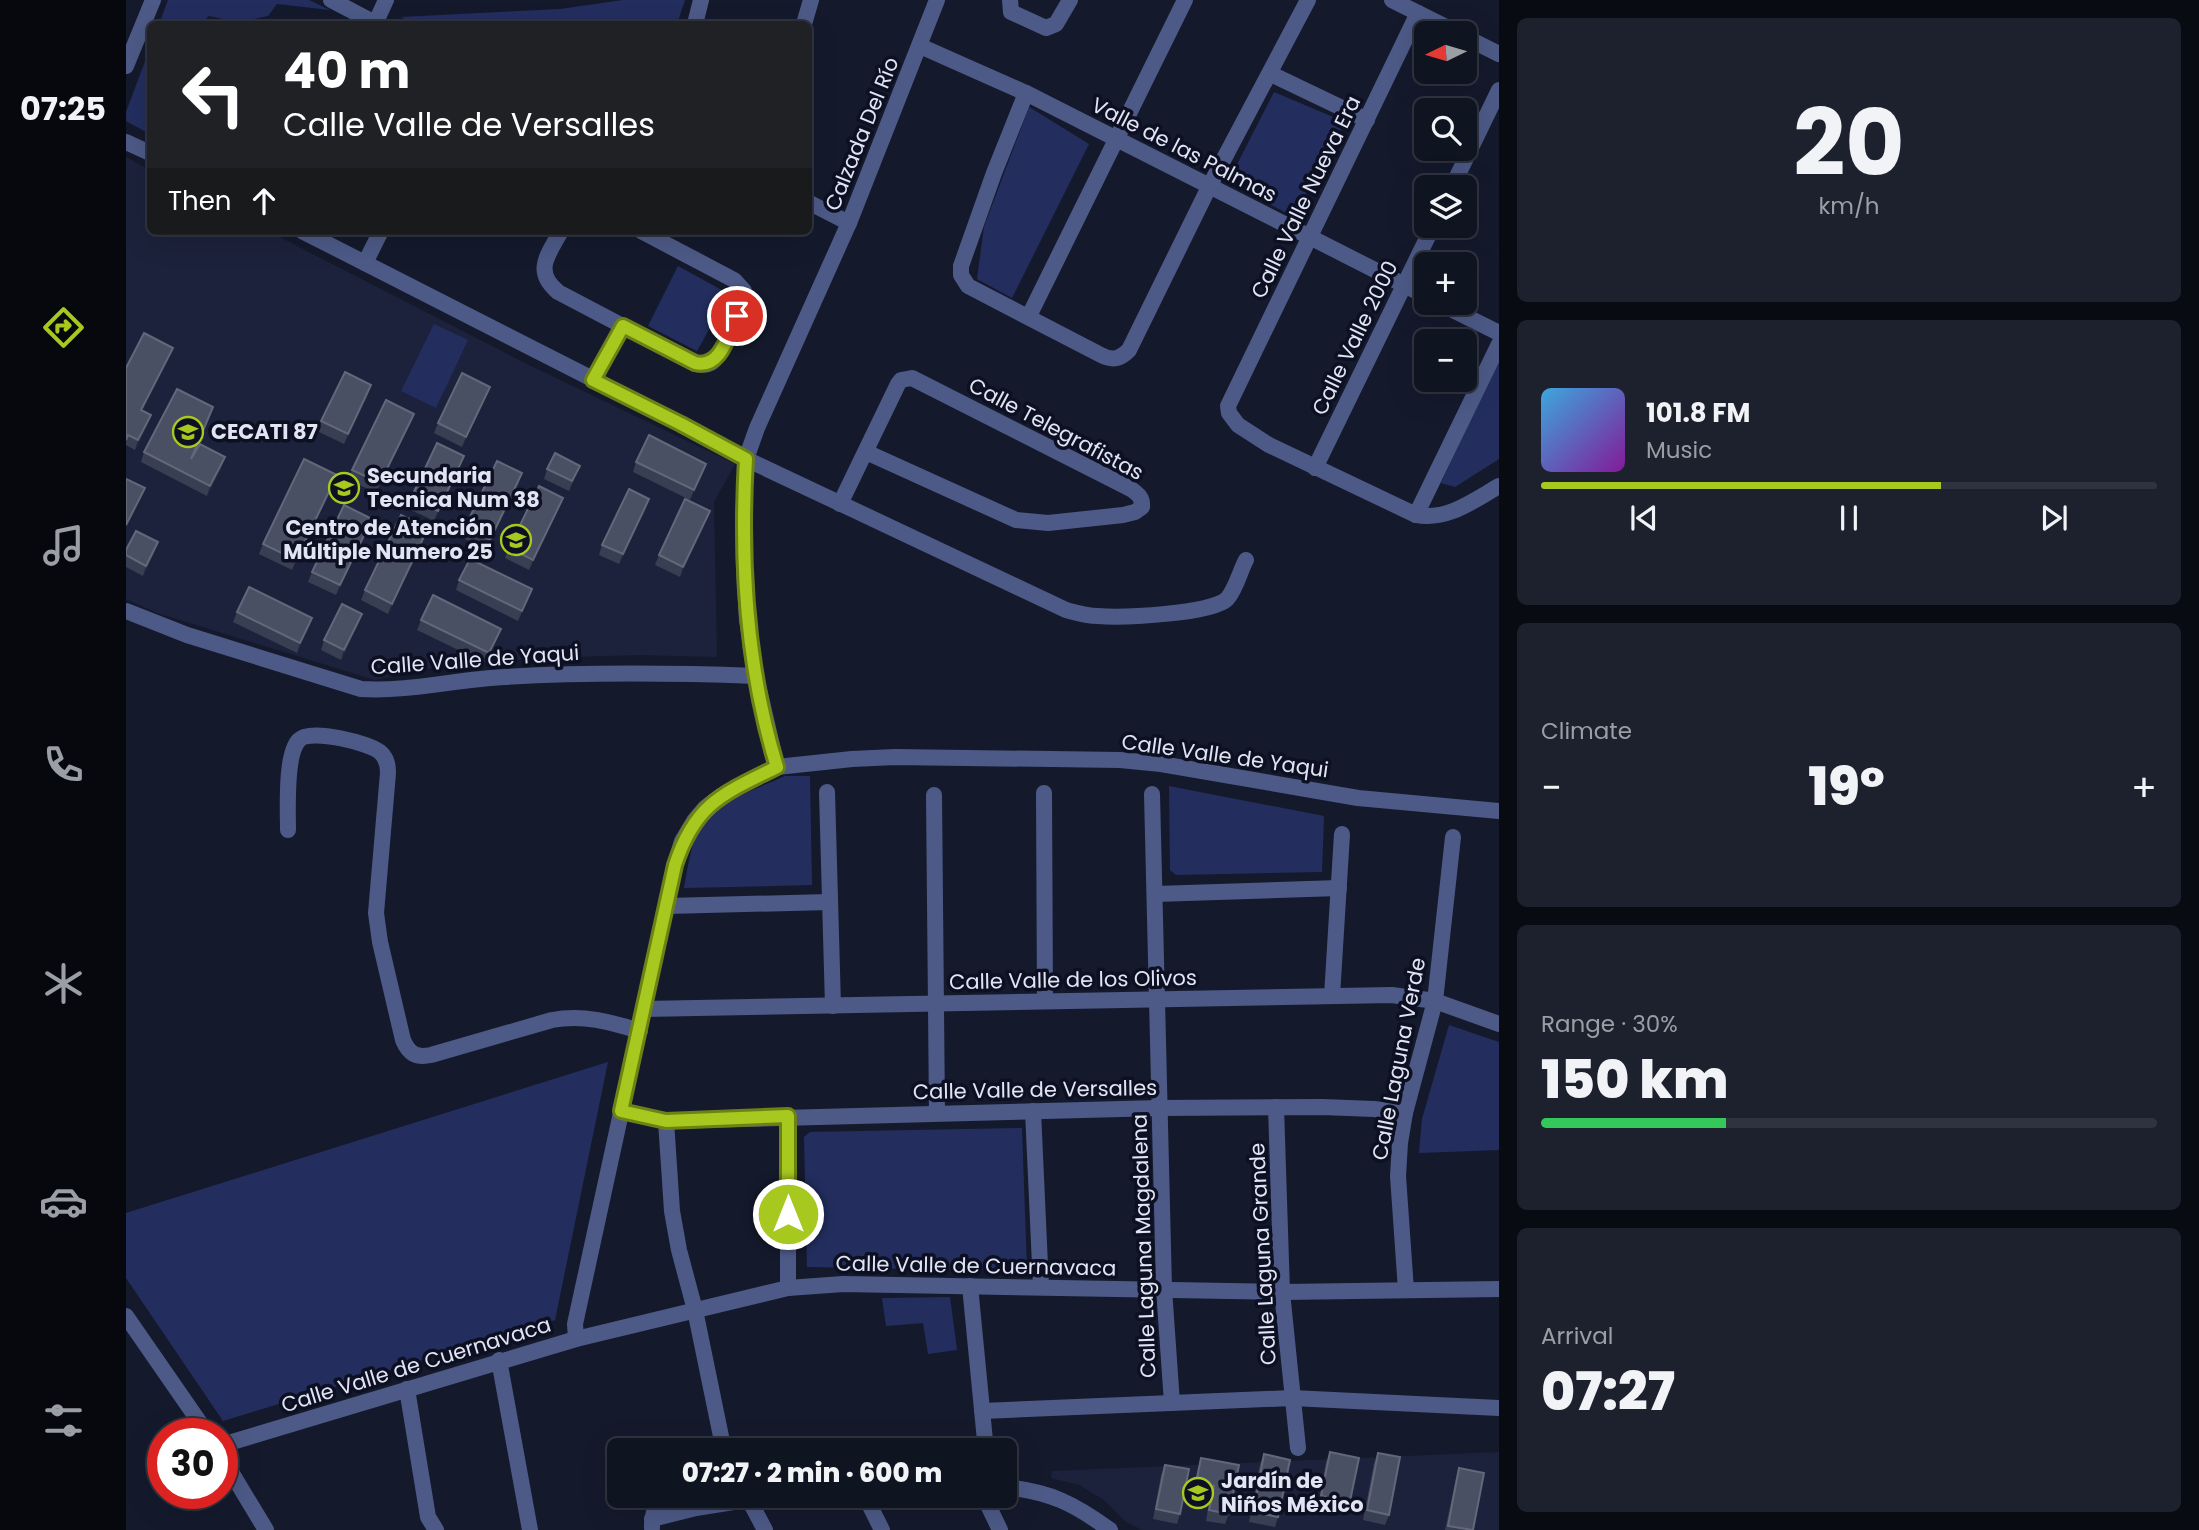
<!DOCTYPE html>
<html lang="en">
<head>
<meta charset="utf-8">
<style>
  :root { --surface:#0f1421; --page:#1d212e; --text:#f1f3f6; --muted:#9b9ea5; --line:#2f333f; --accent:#a7c81f }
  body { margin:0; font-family:Poppins,sans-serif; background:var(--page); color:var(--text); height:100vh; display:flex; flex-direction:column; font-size:26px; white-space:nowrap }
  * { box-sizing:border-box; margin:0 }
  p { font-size:23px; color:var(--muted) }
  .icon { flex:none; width:38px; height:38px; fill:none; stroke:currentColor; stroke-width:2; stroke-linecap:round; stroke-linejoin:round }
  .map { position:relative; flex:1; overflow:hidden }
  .details { display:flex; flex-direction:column; gap:18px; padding:18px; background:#080b12; width:700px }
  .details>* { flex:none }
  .banner { position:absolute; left:21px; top:21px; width:665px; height:214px; border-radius:10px; box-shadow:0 7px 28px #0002,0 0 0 2px var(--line); background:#202124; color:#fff; overflow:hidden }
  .needle { width:46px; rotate:265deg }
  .controls { position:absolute; left:1288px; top:21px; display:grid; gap:14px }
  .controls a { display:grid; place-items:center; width:63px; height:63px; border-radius:10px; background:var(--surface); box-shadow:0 7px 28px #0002,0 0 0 2px var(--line); font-size:35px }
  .speed { position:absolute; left:21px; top:1418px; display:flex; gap:14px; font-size:35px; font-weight:700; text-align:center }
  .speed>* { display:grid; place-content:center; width:91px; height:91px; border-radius:50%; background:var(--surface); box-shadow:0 7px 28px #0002,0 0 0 2px var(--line); line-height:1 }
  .speed .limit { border:10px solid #d22; background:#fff; color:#111 }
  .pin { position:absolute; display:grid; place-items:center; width:60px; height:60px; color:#fff; margin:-30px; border:4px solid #fff; border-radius:50%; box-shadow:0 2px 7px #0007 }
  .me { position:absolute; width:77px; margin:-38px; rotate:0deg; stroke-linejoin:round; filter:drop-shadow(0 0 5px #0008) }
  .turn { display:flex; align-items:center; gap:24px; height:147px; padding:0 21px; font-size:32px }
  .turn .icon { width:91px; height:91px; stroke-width:2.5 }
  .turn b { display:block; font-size:49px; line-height:60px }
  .then { display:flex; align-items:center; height:66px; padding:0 21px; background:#0003; gap:14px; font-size:26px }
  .big { font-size:52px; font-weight:800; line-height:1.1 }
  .details .tile { flex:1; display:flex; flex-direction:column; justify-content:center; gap:10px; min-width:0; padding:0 24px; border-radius:10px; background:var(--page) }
  .details .dial { align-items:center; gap:0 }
  .dial b { font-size:91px; line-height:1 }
  .song { display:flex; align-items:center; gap:21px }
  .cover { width:84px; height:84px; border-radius:10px; background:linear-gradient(135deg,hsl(200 70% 55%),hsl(290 70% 35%)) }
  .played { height:7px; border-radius:4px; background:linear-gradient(90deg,var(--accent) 65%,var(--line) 65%) }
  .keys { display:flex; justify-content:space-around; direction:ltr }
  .heat { display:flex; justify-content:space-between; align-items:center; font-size:38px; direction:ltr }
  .charge { height:10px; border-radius:5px; background:linear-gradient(90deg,#34c759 30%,var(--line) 0) }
  .trip { position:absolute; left:481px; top:1438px; width:410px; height:70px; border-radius:10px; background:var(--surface); box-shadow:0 7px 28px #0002,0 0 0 2px var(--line); font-weight:800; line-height:70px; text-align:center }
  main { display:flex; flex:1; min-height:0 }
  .tabs { display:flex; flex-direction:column; width:126px; justify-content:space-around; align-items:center; background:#06080d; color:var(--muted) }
  .tabs .icon { width:49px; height:49px }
  .tabs .on { color:var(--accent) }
  .tabs b { font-size:32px; color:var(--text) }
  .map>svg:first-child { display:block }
</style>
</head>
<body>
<main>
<nav class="tabs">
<b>07:25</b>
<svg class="icon on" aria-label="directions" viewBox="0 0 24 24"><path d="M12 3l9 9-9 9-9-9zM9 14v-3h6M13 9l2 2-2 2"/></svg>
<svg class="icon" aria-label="music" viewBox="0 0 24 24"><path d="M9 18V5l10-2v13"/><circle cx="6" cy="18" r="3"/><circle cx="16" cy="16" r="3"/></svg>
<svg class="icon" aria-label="phone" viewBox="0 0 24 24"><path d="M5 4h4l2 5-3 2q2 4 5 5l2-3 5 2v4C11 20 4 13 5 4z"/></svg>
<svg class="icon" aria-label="climate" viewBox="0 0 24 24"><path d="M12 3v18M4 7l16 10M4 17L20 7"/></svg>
<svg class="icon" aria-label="car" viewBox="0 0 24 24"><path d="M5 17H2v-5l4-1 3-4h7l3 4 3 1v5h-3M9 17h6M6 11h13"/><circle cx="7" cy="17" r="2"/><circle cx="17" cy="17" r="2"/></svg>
<svg class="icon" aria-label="filters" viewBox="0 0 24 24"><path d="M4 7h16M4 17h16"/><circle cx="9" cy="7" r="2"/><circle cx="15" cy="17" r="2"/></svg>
</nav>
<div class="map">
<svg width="1373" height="1530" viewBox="0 0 1373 1530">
  <rect width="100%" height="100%" fill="#141a2c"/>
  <g fill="#1c223b">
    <polygon points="0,157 24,170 24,231 142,231 401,364 609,464 588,502 591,657 514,655 407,658 307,668 249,680 31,613 0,599"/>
    <polygon points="1373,1452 1373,1530 1016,1530 999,1521 978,1500 953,1485 925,1478 926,1471"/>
  </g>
  <g fill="#232e5f">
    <polygon points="42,0 183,0 204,10 151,4 142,16 113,22 82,16 78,24 33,24"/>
    <polygon points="497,0 559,0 551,24 287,24 275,17 434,9"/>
    <polygon points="24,48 24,124 20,132 0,121 0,112"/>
    <polygon points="1148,92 1219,122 1168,217 1102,182"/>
    <polygon points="903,107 963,144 886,298 851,279 858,227"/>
    <polygon points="552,266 603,294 571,351 522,326"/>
    <polygon points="308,324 342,340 310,408 275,391"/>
    <polygon points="1373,358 1373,459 1329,487 1315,483"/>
    <path d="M659 776H684L686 885 558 888C562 867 566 832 582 817 602 797 633 788 659 776Z"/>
    <polygon points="1043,786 1198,816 1196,872 1050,875 1044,870"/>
    <polygon points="1323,1025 1373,1042 1373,1150 1293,1153 1296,1119"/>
    <polygon points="482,1062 429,1320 97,1421 0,1278 0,1213"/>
    <polygon points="896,1128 901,1271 681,1267 678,1137 684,1132"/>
    <polygon points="824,1297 831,1350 802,1354 797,1323 760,1326 756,1298"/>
  </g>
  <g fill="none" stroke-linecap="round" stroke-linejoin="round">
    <g stroke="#4d5a87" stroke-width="16">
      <polyline points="205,0 251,24"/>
      <polyline points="884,0 885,12 920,28 930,24 944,0"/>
      <polyline points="1266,0 1332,33"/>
      <path d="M1292 13 1102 406 1103 413 1112 425 1143 445 1290 515C1321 521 1347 501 1373 486"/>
      <polyline points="249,24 260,0"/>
      <polyline points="569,24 575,0"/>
      <polyline points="678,24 685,0"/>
      <polyline points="1339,37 1373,54"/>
      <polyline points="794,46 900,93 1300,296"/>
      <polyline points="0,66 27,0"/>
      <polyline points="1145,74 1241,120"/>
      <path d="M900 93 868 173 835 266V275L842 286 975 355C987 361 994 359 1003 350L1083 187 1182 0"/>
      <polyline points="0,142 24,153"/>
      <polyline points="1326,187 1373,90"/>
      <polyline points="682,202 723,223"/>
      <path d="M176 231 555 424 620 459 940 610C951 613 961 616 972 616 995 618 1086 614 1101 599 1110 589 1114 571 1120 560"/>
      <path d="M435 231C422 255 407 271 432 292L569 364C574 365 580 366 585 363 596 357 618 304 618 291L608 280 515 231"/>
      <polyline points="239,263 255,231"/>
      <polyline points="1313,303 1373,333"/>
      <polyline points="903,316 1059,0"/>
      <polyline points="467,381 497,326"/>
      <polyline points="1189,468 1307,226"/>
      <path d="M714 504 772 384 775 380 786 378 1005 489C1012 494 1017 498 1016 507L1009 512 997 515 922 523 890 520 740 452"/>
      <polyline points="1290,515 1373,344"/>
      <path d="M0 611 61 635 235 689C284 692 331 679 379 677 463 672 546 673 630 676"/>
      <polyline points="651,767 630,676 621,620 618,569 617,521 620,459 631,428 723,223 811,0"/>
      <polyline points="701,792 707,1006"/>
      <polyline points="918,793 919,1001"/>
      <polyline points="1026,794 1038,1289 1046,1403"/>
      <polyline points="808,795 811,1113"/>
      <path d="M162 830C162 809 159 754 173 740 184 728 245 743 255 753 261 759 262 765 262 773L250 913 254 942 277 1040C283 1054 290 1058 305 1055L426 1020C458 1014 484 1022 514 1031"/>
      <polyline points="1029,894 1213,888"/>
      <polyline points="541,906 703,902"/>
      <polyline points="1206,996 1216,834"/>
      <polyline points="517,1009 1266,995 1309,1001 1373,1024"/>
      <polyline points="1150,1107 1156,1292 1172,1448"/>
      <polyline points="495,1111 540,1121 1034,1108 1196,1107 1248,1109 1279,1113"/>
      <polyline points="907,1111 915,1287"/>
      <polyline points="662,1116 662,1288"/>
      <polyline points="540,1121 546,1211 553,1250 569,1310 598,1451"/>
      <polyline points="844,1286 860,1451"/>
      <polyline points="1280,1290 1272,1176 1274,1143 1279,1113 1309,1001 1327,837"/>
      <polyline points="0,1316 81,1433"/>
      <polyline points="450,1339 449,1324 549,865 556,841 568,821 579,808 595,796 651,767 726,759 769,757 994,760 1035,764 1232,798 1373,811"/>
      <polyline points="373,1360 404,1530"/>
      <polyline points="281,1389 302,1517 310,1530"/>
      <polyline points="856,1411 1166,1398 1373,1408"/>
      <polyline points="96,1445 450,1339 662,1288 717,1284 1156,1292 1373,1289"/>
      <polyline points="96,1457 140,1530"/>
      <path d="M878 1487C923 1491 949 1504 984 1530"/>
      <polyline points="621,1496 639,1530"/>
      <polyline points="739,1496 756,1530"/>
      <polyline points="862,1496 862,1505 874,1530"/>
      <polyline points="526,1519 570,1508 645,1496"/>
      <path d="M526 1528C525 1500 539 1502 561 1496"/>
    </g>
  </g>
  <g fill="#383f52">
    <polygon points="43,358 16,410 22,425 9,450 0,445 0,368"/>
    <polygon points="242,395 218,444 191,431 195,421"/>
    <polygon points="360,397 336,447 308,433 312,423"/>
    <polygon points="288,414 284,424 250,493 223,480 226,470"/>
    <polygon points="18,452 67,456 96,467 81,496 15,462"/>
    <polygon points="510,462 580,464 564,500 507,472"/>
    <polygon points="335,466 308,521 281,508 285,498"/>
    <polygon points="454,466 443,491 418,479 421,469"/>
    <polygon points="211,475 207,485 166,570 133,554 137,544"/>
    <polygon points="393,483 360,550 335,537 339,527"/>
    <polygon points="437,498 433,508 403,570 379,558 383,548"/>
    <polygon points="520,509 493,564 473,555 476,545"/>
    <polygon points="584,511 580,521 554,577 529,565 533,555"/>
    <polygon points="302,528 299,538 262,614 235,600 239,590"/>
    <polygon points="242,529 210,595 182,582 186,572"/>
    <polygon points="0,550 28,553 17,576 0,567"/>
    <polygon points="333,580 406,589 392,621 330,590"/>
    <polygon points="111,612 186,618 171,653 107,622"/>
    <polygon points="295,620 371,639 359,663 291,630"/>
    <polygon points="232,624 215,660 195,650 198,640"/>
    <polygon points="1204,1452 1224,1501 1220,1511 1192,1506 1200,1462"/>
    <polygon points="1252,1453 1263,1515 1259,1525 1237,1520 1248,1463"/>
    <polygon points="1138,1454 1152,1517 1149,1527 1123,1522 1134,1464"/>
    <polygon points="1075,1458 1103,1514 1099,1524 1080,1521 1084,1496 1067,1493 1072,1468"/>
    <polygon points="1039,1465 1054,1514 1051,1524 1027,1519 1035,1475"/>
    <polygon points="1333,1468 1347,1530 1319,1530 1330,1478"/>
  </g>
  <g fill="#22283c">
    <polygon points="47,348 43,358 12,420 15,410"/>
    <polygon points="245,385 242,395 218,444 222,434"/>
    <polygon points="364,387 360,397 336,447 340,437"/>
    <polygon points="288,414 284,424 250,493 254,483"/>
    <polygon points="25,415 22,425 9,450 12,440"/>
    <polygon points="338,456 335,466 308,521 312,511"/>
    <polygon points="99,457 96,467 81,496 84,486"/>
    <polygon points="580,464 577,474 564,500 568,490"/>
    <polygon points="396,473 393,483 360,550 364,540"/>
    <polygon points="211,475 207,485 166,570 170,560"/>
    <polygon points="19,488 15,499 0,528 0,525"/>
    <polygon points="437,498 433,508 403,570 407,560"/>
    <polygon points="523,499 520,509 493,564 497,554"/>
    <polygon points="584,511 580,521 554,577 557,567"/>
    <polygon points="246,519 242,529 210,595 214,585"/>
    <polygon points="302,528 299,538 262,614 266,604"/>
    <polygon points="32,542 28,553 17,576 20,566"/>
    <polygon points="236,614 232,624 215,660 218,650"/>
    <polygon points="186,618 183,628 171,653 174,643"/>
    <polygon points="375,629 371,639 359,663 363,653"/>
  </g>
  <g fill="#4a5063" stroke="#62687a" stroke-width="2">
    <polygon points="18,333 47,348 15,410 25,415 12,440 2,435 0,440 0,368"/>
    <polygon points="219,372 245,385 222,434 195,421"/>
    <polygon points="336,373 364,387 340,437 312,423"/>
    <polygon points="51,389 87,407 65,459 74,444 99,457 84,486 18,452"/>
    <polygon points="260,400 288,414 254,483 226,470"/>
    <polygon points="523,435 580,464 568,490 510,462"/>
    <polygon points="311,443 338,456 312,511 285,498"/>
    <polygon points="429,453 454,466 446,481 421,469"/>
    <polygon points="178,459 211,475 170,560 137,544"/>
    <polygon points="371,461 396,473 364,540 339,527"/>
    <polygon points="0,479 19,488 0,525"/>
    <polygon points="413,486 437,498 407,560 383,548"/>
    <polygon points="503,489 523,499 497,554 476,545"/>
    <polygon points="559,499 584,511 557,567 533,555"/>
    <polygon points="218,505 246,519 214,585 186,572"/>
    <polygon points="275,515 302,528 266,604 239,590"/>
    <polygon points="10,531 32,542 20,566 0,555 0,550"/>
    <polygon points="344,559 406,589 396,611 333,580"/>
    <polygon points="123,587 186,618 174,643 111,612"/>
    <polygon points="307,595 375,629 363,653 295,620"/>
    <polygon points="216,604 236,614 218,650 198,640"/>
    <polygon points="1204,1452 1233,1458 1224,1501 1195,1496"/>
    <polygon points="1252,1453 1274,1457 1263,1515 1241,1510"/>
    <polygon points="1138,1454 1164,1460 1152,1517 1127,1512"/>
    <polygon points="1075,1458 1113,1465 1103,1514 1083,1510 1088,1486 1070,1483"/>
    <polygon points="1039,1465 1063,1469 1054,1514 1030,1509"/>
    <polygon points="1333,1468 1358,1473 1347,1530 1322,1526"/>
  </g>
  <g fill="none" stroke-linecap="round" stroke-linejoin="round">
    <g stroke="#6d8214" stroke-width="18">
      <path id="route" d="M611 316C602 335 595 369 569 363L497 326 467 380 555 424 620 459C614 563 620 667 651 767 596 794 569 804 549 865L495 1111 540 1121 662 1116V1214"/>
    </g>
    <use href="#route" stroke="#a7c81f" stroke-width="12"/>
  </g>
  <defs>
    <g id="school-ring" transform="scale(1.575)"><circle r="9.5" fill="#0c1022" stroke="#a7c81f" stroke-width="1.5"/><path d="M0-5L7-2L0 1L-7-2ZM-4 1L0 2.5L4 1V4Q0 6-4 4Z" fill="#a7c81f"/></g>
  </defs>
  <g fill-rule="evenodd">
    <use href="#school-ring" x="62" y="432"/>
    <use href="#school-ring" x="218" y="488"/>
    <use href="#school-ring" x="390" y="540"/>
    <use href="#school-ring" x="1072" y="1493"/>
  </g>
  <g text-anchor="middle" stroke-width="7" stroke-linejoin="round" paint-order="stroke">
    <g font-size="21" fill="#e1e5f3" stroke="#0c1022">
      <text transform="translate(736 134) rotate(-68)" y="7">Calzada Del Río</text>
      <text transform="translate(1058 150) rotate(27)" y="7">Valle de las Palmas</text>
      <text transform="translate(1180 197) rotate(-64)" y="7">Calle Valle Nueva Era</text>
      <text transform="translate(1229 338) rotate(-64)" y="7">Calle Valle 2000</text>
      <text transform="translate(930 429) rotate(28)" y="7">Calle Telegrafistas</text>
      <text transform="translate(349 660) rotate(-4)" y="7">Calle Valle de Yaqui</text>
      <text transform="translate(1099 756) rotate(8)" y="7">Calle Valle de Yaqui</text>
      <text transform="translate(947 980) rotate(-1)" y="7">Calle Valle de los Olivos</text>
      <text transform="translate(1273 1059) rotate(-79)" y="7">Calle Laguna Verde</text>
      <text transform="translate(909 1090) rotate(-1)" y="7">Calle Valle de Versalles</text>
      <text transform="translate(1018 1246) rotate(-92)" y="7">Calle Laguna Magdalena</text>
      <text transform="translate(1137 1254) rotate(-93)" y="7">Calle Laguna Grande</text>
      <text transform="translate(850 1266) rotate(1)" y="7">Calle Valle de Cuernavaca</text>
      <text transform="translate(290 1365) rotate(-17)" y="7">Calle Valle de Cuernavaca</text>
    </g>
    <g font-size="21" font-weight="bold" fill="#e1e5f3" stroke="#0c1022" text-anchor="start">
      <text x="85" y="439">CECATI 87</text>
      <text x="241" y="483">Secundaria<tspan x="241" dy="24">Tecnica Num 38</tspan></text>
      <text x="367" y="535" text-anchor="end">Centro de Atención<tspan x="367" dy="24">Múltiple Numero 25</tspan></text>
      <text x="1095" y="1488">Jardín de<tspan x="1095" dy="24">Niños México</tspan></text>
    </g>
  </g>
</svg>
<div class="controls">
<a><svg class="needle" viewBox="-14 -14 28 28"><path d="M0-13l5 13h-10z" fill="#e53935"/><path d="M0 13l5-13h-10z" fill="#9b9ea5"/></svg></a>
<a><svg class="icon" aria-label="search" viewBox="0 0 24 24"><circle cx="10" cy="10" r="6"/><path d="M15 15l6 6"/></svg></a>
<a><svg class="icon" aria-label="layers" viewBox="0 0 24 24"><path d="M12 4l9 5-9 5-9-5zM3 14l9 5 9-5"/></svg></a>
<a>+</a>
<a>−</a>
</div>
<div class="speed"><div class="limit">30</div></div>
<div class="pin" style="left:611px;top:316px;background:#d93025"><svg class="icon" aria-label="arrive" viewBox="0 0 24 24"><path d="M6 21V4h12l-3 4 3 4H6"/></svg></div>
<svg class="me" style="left:662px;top:1214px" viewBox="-20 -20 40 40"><circle r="17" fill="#a7c81f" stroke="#fff" stroke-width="3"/><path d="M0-11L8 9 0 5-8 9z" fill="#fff"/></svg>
<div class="trip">07:27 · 2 min · 600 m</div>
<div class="banner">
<div class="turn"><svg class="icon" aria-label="left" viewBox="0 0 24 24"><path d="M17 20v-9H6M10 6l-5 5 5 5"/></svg><div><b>40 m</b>Calle Valle de Versalles</div></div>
<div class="then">Then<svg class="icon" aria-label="ahead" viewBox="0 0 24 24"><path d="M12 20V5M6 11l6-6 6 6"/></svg></div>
</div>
</div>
<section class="details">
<div class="tile dial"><b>20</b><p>km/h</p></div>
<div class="tile">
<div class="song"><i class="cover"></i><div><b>101.8 FM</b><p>Music</p></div></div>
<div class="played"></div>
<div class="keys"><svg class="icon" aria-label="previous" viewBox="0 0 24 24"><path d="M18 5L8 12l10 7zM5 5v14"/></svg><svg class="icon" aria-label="pause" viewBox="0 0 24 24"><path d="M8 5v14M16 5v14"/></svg><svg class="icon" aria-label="next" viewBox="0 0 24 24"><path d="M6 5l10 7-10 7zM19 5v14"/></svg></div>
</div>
<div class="tile"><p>Climate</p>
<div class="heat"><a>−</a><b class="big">19°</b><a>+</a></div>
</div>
<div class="tile"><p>Range · 30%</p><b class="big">150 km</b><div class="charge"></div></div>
<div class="tile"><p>Arrival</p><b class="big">07:27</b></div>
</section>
</main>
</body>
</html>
